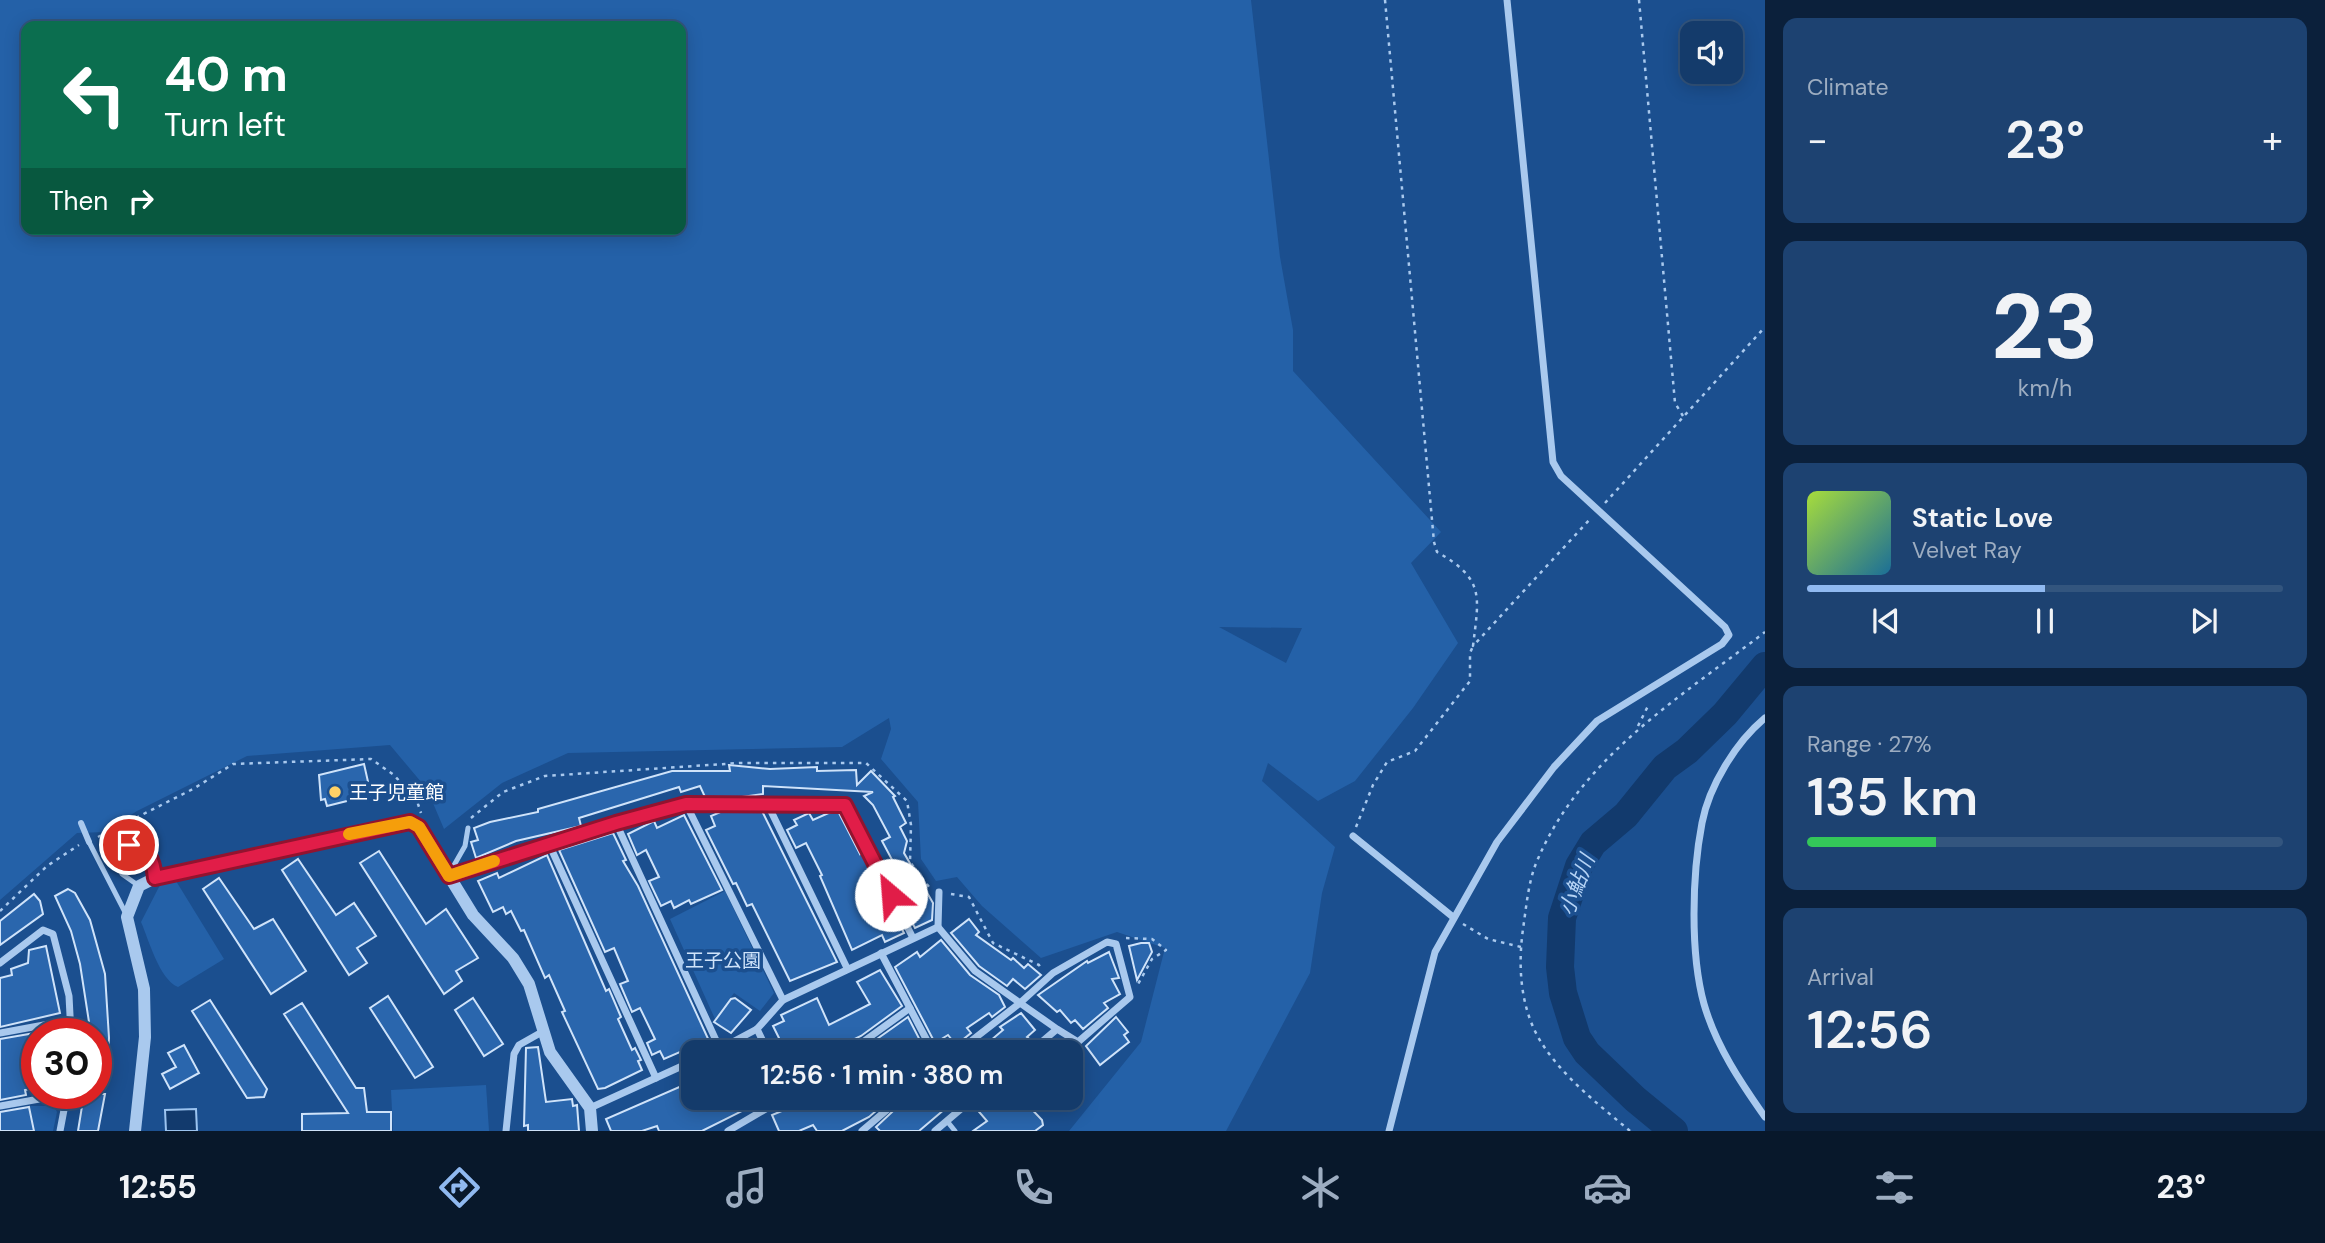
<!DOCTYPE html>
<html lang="en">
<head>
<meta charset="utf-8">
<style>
  :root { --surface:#143b6b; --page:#1d4271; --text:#f1f3f6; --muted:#9dadc1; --line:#33557e; --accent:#90b9f0 }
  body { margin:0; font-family:"DM Sans","Noto Sans JP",sans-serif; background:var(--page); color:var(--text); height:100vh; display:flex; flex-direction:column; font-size:26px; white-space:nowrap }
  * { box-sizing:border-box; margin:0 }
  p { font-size:23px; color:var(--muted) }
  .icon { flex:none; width:38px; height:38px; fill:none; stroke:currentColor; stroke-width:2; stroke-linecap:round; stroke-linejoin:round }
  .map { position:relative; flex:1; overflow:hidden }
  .side { display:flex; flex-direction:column; gap:18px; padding:18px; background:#0b203b; width:560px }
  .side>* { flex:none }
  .top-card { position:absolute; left:21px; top:21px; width:665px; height:214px; border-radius:14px; box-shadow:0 4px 18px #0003,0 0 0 2px var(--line); background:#0b6e4f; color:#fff; overflow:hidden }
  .tools { position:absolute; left:1680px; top:21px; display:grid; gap:14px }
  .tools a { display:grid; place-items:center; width:63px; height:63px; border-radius:14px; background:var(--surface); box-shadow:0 4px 18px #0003,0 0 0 2px var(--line); font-size:35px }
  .speed { position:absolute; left:21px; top:1018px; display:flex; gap:14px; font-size:35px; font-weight:700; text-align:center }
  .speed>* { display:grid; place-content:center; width:91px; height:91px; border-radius:50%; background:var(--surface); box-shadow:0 4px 18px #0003,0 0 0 2px var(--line); line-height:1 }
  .speed .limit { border:10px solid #d22; background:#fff; color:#111 }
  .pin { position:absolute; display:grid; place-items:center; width:60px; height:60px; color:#fff; margin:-30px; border:4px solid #fff; border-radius:50%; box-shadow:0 2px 7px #0007 }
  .me { position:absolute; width:77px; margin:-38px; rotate:333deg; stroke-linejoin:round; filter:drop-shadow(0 0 5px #0008) }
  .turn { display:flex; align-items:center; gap:24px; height:147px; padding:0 28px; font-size:32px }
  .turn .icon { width:91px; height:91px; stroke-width:2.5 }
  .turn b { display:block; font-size:49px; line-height:60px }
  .then { display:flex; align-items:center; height:66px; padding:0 28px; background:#0003; gap:14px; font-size:26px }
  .big { font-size:52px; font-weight:600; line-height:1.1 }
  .side .widget { flex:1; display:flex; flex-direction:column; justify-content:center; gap:10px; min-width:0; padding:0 24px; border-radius:14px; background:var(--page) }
  .side .dial { align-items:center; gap:0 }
  .dial b { font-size:91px; line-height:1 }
  .song { display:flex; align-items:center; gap:21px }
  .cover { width:84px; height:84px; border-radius:10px; background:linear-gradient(135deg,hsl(80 70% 55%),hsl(200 70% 35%)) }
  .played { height:7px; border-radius:4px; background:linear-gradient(90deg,var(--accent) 50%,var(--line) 50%) }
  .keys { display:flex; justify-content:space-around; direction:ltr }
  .heat { display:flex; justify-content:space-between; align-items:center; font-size:38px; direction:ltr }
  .charge { height:10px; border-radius:5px; background:linear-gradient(90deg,#34c759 27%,var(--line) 0) }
  .trip { position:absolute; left:681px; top:1040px; width:402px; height:70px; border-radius:14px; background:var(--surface); box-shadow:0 4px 18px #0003,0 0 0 2px var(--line); font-weight:600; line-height:70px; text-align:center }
  .dock { display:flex; height:112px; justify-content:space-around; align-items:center; background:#08182b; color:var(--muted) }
  .dock .icon { width:49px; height:49px }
  .dock .on { color:var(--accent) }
  .dock b { font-size:32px; color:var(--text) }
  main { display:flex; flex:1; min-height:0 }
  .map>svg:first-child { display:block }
</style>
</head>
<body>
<main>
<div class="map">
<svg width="1765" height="1131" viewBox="0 0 1765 1131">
  <rect width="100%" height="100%" fill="#1b4f8f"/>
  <g fill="#2461a8" fill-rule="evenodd">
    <path d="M0 0H1251L1280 257 1293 330V371L1441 532 1411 563 1458 643 1413 708 1355 781 1318 801 1268 763 1262 781 1335 847 1322 893 1310 973 1226 1131H1069L1141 1042 1165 948 1117 932 1041 958 982 906 957 877 936 881 921 859 918 802 881 759 891 729 889 718 842 747 568 753 502 783 444 829 427 789 390 745 247 756 137 811 104 832 77 833 0 900ZM26 26H681V229H26ZM1219 627 1301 628H1302L1286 663Z"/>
    <path d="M176 881 224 959 178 987C159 979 149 940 141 922L160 885Z"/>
    <polygon points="725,891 774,993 760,1011 734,993 715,1019 670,919"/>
    <polygon points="486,1085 489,1131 393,1131 391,1090"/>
    <polygon points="30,1106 54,1106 57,1112 53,1131 35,1131"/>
  </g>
  <polygon fill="#123a6d" stroke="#9cc4f0" stroke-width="2" points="196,1109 197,1131 166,1131 165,1110"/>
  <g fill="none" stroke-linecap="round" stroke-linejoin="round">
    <polyline stroke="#123a6d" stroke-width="28" points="1674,1131 1635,1099 1587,1053 1577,1038 1563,993 1560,967 1562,918 1579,866 1593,843 1626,815 1665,767 1687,751 1725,714 1765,666"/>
  </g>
  <g fill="#2a66ad" stroke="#cfe3fa" stroke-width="2">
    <polygon points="364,764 371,795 327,806 325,799 321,800 319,775"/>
    <polygon points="729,765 770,769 817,767 817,771 856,770 857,785 871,771 895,796 893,797 906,823 900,827 907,841 904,853 933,903 932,920 915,928 888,876 898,871 882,841 890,837 873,805 864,796 873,792 763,786 763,794 735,798 705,797 700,786 681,792 679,787 579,818 581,826 516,841 476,858 471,842 478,840 474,828 490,822 538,812 538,809 672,771 730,771"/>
    <polygon points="725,810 762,811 837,962 790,981 752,904 747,906 736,883 733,884 706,830 715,826 711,816"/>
    <polygon points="833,811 838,811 860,854 862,852 904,933 885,942 882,935 852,950 820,876 822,875 806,843 796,848 787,830 797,825 794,820 809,813 813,820"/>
    <polygon points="684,815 722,890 691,904 689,900 674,908 671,901 661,906 649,881 659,877 646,850 637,855 628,834 654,821 657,828"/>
    <polygon points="613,833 626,860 623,861 638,886 710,1043 690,1051 689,1048 664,1059 660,1051 652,1055 647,1043 655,1039 640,1008 632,1012 620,984 628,981 614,948 605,952 559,850"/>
    <polygon points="379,851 426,924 446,909 478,958 456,971 462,981 444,994 360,863"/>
    <polygon points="547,855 606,991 609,989 621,1017 618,1019 632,1050 635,1048 641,1060 638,1061 642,1070 605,1088 598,1089 562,1012 565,1011 549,975 545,978 524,930 521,931 511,911 506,914 503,907 493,912 478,881 497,873 499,878"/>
    <polygon points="298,859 336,915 354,903 376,936 357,948 367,963 349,975 282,870"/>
    <polygon points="219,878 254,929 273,919 306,971 271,994 203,889"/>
    <polygon points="68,889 75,893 90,920 105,974 109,1038 106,1086 96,1086 96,1034 87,1034 89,1022 80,964 71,931 55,896"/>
    <polygon points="34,894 40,901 43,914 0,945 0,921"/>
    <polygon points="969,919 979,932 976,935 1011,960 1013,958 1024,968 1028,964 1041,975 1025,989 1013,979 1007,986 979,966 951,933"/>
    <polygon points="941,940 970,975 999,995 1005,1007 992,1017 989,1013 967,1028 971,1033 956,1045 948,1035 935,1043 895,967 917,952 920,957"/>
    <polygon points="1141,943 1149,943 1152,952 1137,980 1129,946"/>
    <polygon points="46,946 60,1013 0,1027 0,978 12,975 11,969 28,963 29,950"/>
    <polygon points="1109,952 1119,978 1112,979 1120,994 1104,1003 1108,1008 1083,1029 1075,1020 1071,1023 1060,1010 1057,1012 1038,995 1087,961 1088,963"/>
    <polygon points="880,970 902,1006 861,1036 840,1046 838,1052 774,1052 771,1044 779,1038 773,1026 784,1021 781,1015 817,998 829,1025 870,1004 857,982"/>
    <polygon points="388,996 433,1067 415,1078 370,1008"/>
    <polygon points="473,998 503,1044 484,1056 455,1010"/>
    <polygon points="735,998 751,1010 731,1033 714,1022 731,999"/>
    <polygon points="210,1000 267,1089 264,1097 247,1098 192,1011"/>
    <polygon points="302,1003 356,1088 364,1088 367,1112 391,1112 391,1131 302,1131 302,1114 348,1113 284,1014"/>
    <polygon points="1021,1013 1035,1030 1027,1037 1033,1042 1024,1052 967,1052 979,1043 983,1047 1003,1030 1000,1027"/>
    <polygon points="908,1017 925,1050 870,1052 867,1046"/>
    <polygon points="1116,1017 1128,1032 1124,1035 1129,1042 1100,1065 1086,1046"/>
    <polygon points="58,1029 59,1034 37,1034 37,1088 25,1090 26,1095 0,1100 0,1039"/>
    <polygon points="184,1045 199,1073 170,1089 162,1074 176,1067 168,1053"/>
    <polygon points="538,1047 546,1102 572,1099 573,1106 577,1105 579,1131 528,1131 528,1125 524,1126 526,1048"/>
    <polygon points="693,1081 693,1097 770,1097 702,1131 659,1131 657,1126 642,1131 611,1131 606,1119"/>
    <polygon points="84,1094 105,1094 98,1131 78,1131"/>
    <polygon points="804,1097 892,1097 869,1117 842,1131 817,1131 813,1125 799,1131 779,1131 772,1115 799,1104 797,1100"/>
    <polygon points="908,1097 959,1097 919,1131 880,1131 876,1127"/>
    <polygon points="981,1097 1014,1097 1020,1104 1024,1101 1042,1120 1043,1125 1035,1131 973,1131 987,1121 974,1106"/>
    <polygon points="29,1107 34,1131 0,1131 0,1112"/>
  </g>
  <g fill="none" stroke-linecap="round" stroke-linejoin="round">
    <g stroke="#a9c9ee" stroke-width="2.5" stroke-dasharray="3.5 5" stroke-linecap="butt">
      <path d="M1385 0 1434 542 1437 552C1485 579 1479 596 1473 646L1591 518"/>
      <polyline points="1639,0 1675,403 1683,416"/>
      <polyline points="1605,503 1765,327"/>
      <polyline points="1638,726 1649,704"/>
      <polyline points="471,818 503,792 545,776 739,763 866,763 907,801 911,825 910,862 929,887"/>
      <polyline points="1356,827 1373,785 1387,762 1415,751 1470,681 1470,653 1473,646"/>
      <polyline points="98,837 193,789 233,764 371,759 394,775 417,801 421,813"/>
      <polyline points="951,894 969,897 993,943 1039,965 1041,969"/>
      <polyline points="0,911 47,866 79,845"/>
      <polyline points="1463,924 1488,939 1521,947"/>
      <polyline points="1126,938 1152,939 1166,950 1152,959 1137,986"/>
      <path d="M1630 1131C1597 1103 1560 1075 1538 1037 1520 1004 1518 965 1523 929 1526 909 1528 885 1535 866 1577 760 1679 698 1765 632"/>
    </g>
    <g stroke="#a9c9ee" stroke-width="5">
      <polyline points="89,842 126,914"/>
      <polyline points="456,873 453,867 465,846 468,828"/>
      <path d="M139 886 122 874 116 862 119 852 129 845C149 849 153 858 155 878"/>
      <polyline points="947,1121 955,1131"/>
    </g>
    <polyline stroke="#a9c9ee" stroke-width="6" points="81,823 89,842"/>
    <g stroke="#a9c9ee" stroke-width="7">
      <path d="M1765 718C1736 742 1709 786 1702 823 1692 875 1690 953 1704 1004 1716 1046 1741 1083 1765 1117"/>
      <polyline points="686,804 783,1000"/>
      <polyline points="768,805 847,968"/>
      <polyline points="616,823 720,1049"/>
      <polyline points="1353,836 1453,917"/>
      <polyline points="549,844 656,1078"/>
      <polyline points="449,876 686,804 845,805 913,938"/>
      <polyline points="938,927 939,892"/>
      <polyline points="881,953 933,1052"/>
      <polyline points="0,963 43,930 53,934 69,996 71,1034"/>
      <polyline points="757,1029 768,1052"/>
      <polyline points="0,1033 71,1020"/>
      <polyline points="714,1052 757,1029 783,1000 938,927 975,971 1020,1003 957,1052"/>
      <polyline points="849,1052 910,1008"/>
      <polyline points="1030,1052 1057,1029 1020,1003 1053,973 1107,942 1116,944 1130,997 1078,1042 1057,1029"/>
      <polyline points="0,1106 45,1098 67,1099"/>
      <polyline points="590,1108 693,1061"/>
      <polyline points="60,1131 67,1094"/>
      <polyline points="506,1131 514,1054 519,1045 542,1032"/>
      <polyline points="728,1131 786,1097"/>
      <polyline points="862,1131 902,1097"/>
      <polyline points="935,1131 975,1097"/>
      <polyline points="1389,1131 1435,952 1497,842 1554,767 1597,721 1722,644 1729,635 1725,627 1561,476 1553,462 1507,0"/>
    </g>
    <polyline stroke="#a9c9ee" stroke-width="12" points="135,1131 145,1037 144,989 127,917 139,886 155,878 410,822 419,827 473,915 513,958 529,984 550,1052 590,1108 592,1131"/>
  </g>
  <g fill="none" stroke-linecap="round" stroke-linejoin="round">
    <g stroke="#92132f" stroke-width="18">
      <path id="route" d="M129 845C149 849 153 859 155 878L410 822 419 827 449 876 616 823 686 804 845 805 891 895"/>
    </g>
    <use href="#route" stroke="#e11d48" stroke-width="12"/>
    <polyline stroke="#f59e0b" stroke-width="12" points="349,834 410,822 419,827 449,876 494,861"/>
  </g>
  <circle fill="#ffd166" stroke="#1b4f8f" stroke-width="2.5" cx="335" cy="792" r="7"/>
  <g text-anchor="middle" stroke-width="7" stroke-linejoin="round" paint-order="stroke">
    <g font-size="19" fill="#fff" stroke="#1b4f8f" text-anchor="start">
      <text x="349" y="799">王子児童館</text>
    </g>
    <g font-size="19" fill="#cfe3fa" stroke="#1b4f8f">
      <text x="723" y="967">王子公園</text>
    </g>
    <g font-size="21" font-style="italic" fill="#b5d3f5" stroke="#1b4f8f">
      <text transform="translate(1577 885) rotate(-69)" y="7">小鮎川</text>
    </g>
  </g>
</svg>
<div class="tools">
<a><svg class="icon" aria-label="sound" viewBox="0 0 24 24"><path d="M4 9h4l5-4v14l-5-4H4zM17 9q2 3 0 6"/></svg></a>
</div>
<div class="speed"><div class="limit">30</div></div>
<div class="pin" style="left:129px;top:845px;background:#d93025"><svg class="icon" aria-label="arrive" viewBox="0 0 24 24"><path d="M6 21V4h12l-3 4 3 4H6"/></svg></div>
<svg class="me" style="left:891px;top:895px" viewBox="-20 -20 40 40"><circle r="19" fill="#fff"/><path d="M0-13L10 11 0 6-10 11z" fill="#e11d48"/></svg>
<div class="trip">12:56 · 1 min · 380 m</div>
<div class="top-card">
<div class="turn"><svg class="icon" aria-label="left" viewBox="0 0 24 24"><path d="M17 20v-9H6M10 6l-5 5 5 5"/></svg><div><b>40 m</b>Turn left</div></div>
<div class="then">Then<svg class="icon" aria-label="right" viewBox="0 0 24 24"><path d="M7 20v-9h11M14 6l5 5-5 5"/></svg></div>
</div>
</div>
<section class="side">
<div class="widget"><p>Climate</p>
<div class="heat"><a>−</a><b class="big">23°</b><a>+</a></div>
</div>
<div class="widget dial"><b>23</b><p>km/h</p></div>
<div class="widget">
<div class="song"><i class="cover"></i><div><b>Static Love</b><p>Velvet Ray</p></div></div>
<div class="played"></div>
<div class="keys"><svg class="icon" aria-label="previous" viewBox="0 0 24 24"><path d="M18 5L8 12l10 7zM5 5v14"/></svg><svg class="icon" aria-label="pause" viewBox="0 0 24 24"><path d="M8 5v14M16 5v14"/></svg><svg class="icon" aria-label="next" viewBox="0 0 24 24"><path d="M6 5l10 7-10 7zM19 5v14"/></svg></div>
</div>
<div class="widget"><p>Range · 27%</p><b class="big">135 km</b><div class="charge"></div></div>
<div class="widget"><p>Arrival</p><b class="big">12:56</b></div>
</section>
</main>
<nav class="dock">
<b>12:55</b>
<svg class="icon on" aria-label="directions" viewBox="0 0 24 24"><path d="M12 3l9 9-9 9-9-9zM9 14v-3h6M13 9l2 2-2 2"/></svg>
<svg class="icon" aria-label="music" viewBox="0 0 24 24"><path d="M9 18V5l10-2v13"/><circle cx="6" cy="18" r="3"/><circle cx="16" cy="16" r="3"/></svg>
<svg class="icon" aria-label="phone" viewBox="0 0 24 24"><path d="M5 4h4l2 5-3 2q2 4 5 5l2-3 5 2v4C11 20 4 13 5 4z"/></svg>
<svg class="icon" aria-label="climate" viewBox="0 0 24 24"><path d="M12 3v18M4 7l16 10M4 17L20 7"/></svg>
<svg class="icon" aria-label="car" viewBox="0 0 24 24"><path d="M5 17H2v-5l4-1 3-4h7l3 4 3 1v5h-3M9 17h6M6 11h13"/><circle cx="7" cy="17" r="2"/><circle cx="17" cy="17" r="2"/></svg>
<svg class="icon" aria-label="filters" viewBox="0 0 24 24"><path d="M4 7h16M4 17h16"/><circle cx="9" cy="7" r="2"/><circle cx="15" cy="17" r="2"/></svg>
<b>23°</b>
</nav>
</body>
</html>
